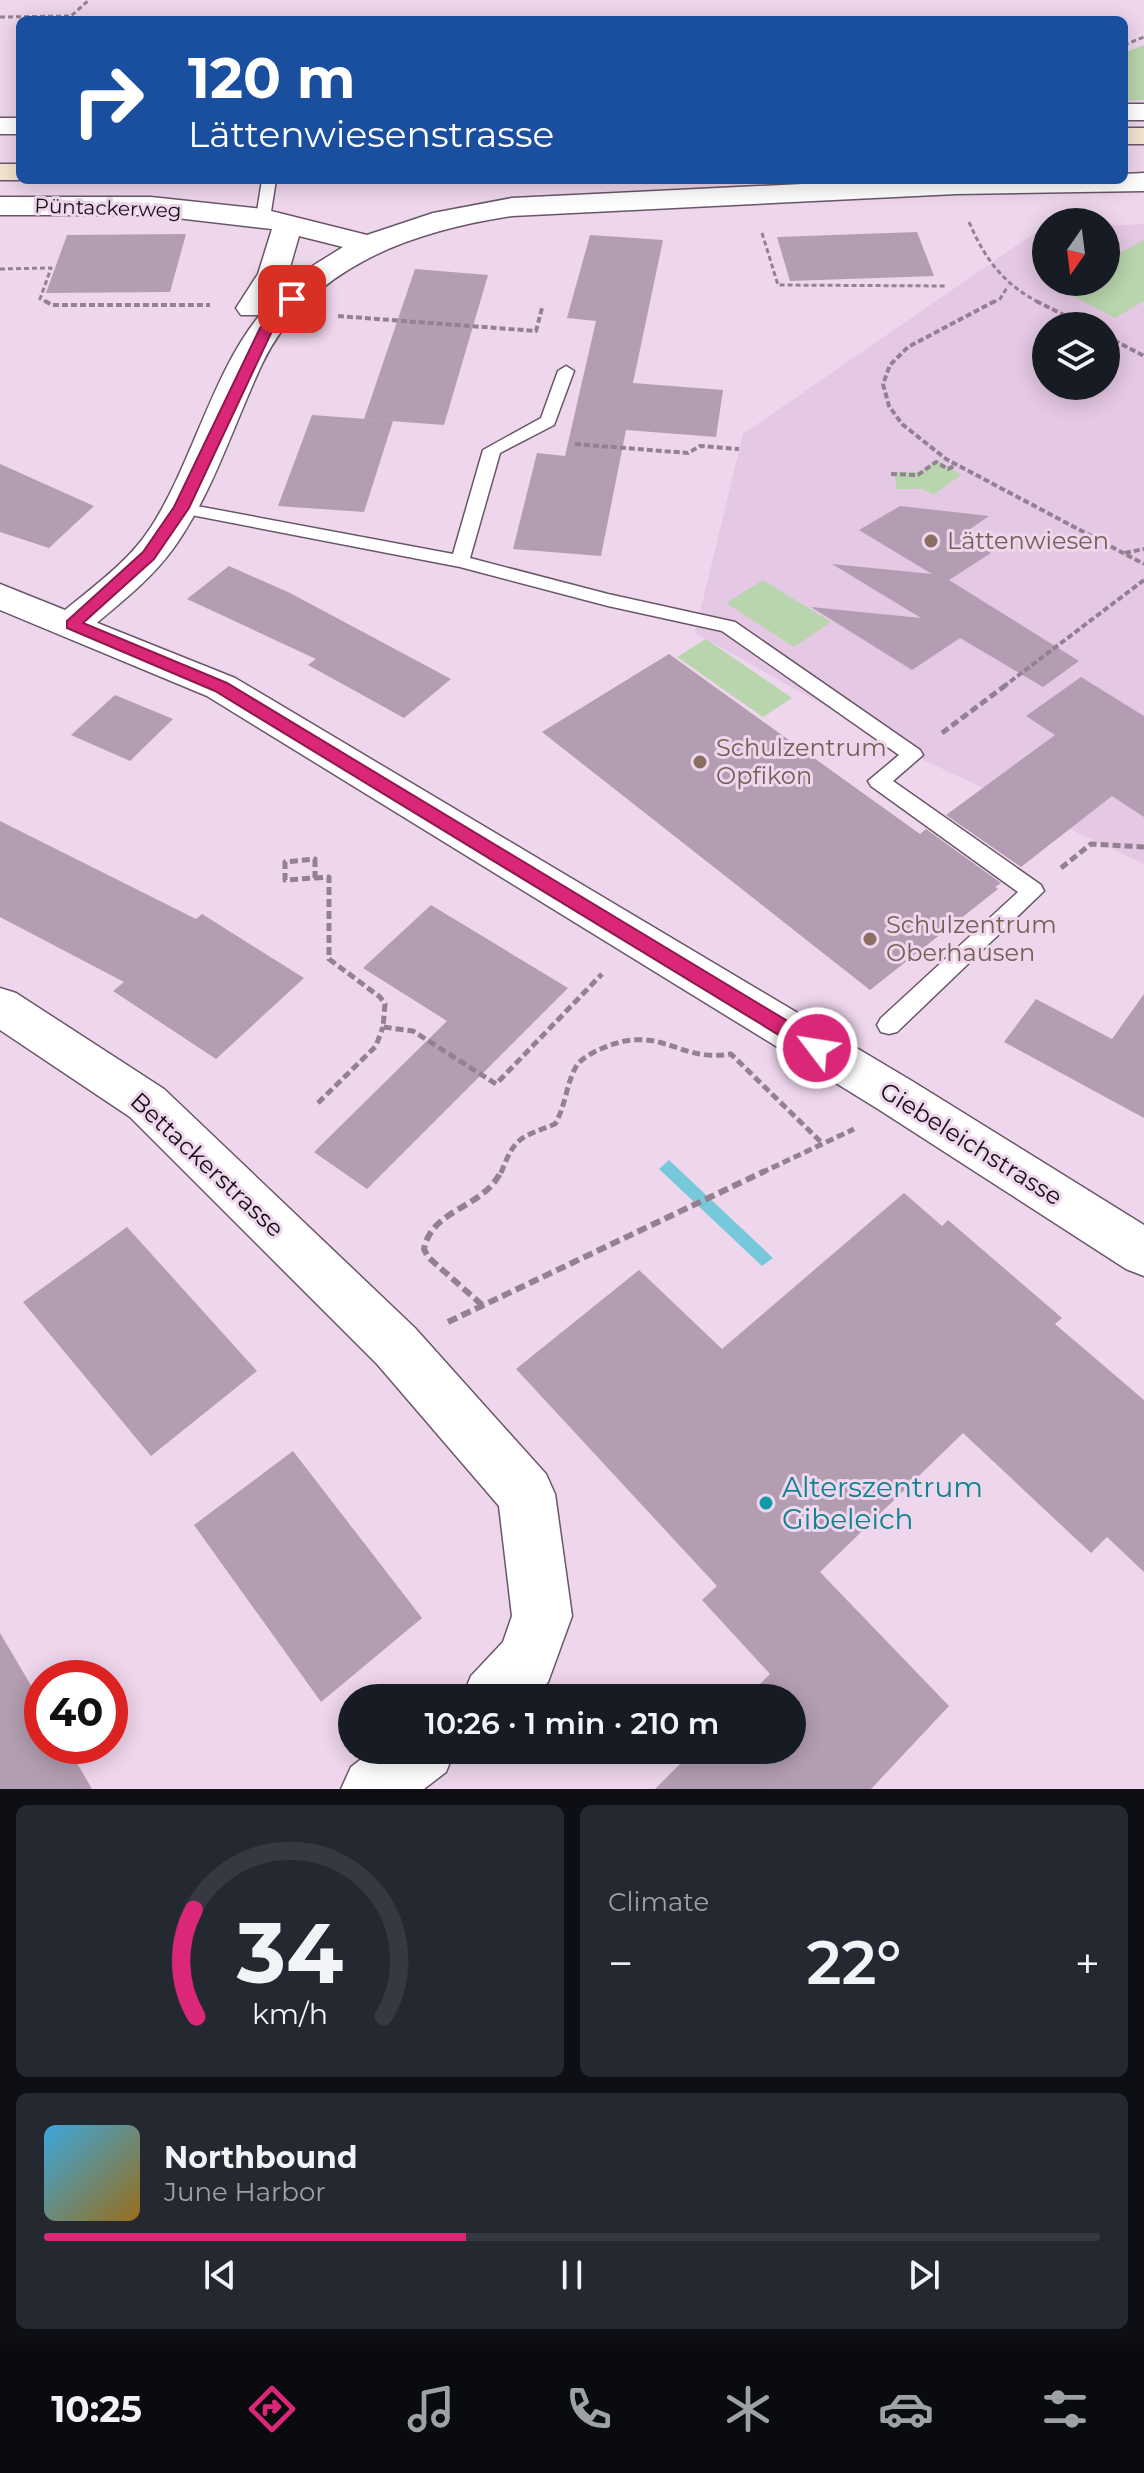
<!DOCTYPE html>
<html lang="en">
<head>
<meta charset="utf-8">
<style>
  :root { --surface:#171b24; --page:#242831; --text:#f1f3f6; --muted:#9ea1a6; --line:#363941; --accent:#db2777 }
  body { margin:0; font-family:Montserrat,sans-serif; background:var(--page); color:var(--text); height:100vh; display:flex; flex-direction:column; font-size:30px; white-space:nowrap }
  * { box-sizing:border-box; margin:0 }
  p { font-size:26px; color:var(--muted) }
  .icon { flex:none; width:44px; height:44px; fill:none; stroke:currentColor; stroke-width:2; stroke-linecap:round; stroke-linejoin:round }
  .map { position:relative; height:1789px; overflow:hidden }
  .sheet { display:flex; flex-direction:column; gap:16px; padding:16px; background:#0d0f14; flex:1 }
  .sheet>* { flex:none }
  .top-card { position:absolute; left:16px; top:16px; width:1112px; height:168px; border-radius:12px; box-shadow:0 4px 20px #0003; background:#1a4fa0; color:#fff; overflow:hidden }
  .needle { width:52px; rotate:194deg }
  .buttons { position:absolute; left:1032px; top:208px; display:grid; gap:16px }
  .buttons a { display:grid; place-items:center; width:88px; height:88px; border-radius:50%; background:var(--surface); box-shadow:0 4px 20px #0003; font-size:40px }
  .speed { position:absolute; left:24px; top:1660px; display:flex; gap:16px; font-size:40px; font-weight:700; text-align:center }
  .speed>* { display:grid; place-content:center; width:104px; height:104px; border-radius:50%; background:var(--surface); box-shadow:0 4px 20px #0003; line-height:1 }
  .speed .limit { border:12px solid #d22; background:#fff; color:#111 }
  .pin { position:absolute; display:grid; place-items:center; width:68px; height:68px; color:#fff; margin:-34px; border-radius:16px; box-shadow:0 4px 12px #0006 }
  .me { position:absolute; width:88px; margin:-44px; rotate:301deg; stroke-linejoin:round; filter:drop-shadow(0 0 6px #0008) }
  .turn { display:flex; align-items:center; gap:28px; height:168px; padding:0 40px; font-size:36px }
  .turn .icon { width:104px; height:104px; stroke-width:2.5 }
  .turn b { display:block; font-size:56px; line-height:68px }
  .big { font-size:60px; font-weight:600; line-height:1.1 }
  .sheet .widget { flex:1; display:flex; flex-direction:column; justify-content:center; gap:12px; min-width:0; padding:0 28px; border-radius:12px; background:var(--page) }
  .sheet .dial { align-items:center; gap:0 }
  .dial svg { height:208px; overflow:visible; fill:none; stroke:var(--line); stroke-width:7; stroke-linecap:round; text-anchor:middle }
  .dial text { fill:var(--text); stroke:none }
  .song { display:flex; align-items:center; gap:24px }
  .cover { width:96px; height:96px; border-radius:12px; background:linear-gradient(135deg,hsl(200 70% 55%),hsl(40 70% 35%)) }
  .played { height:8px; border-radius:4px; background:linear-gradient(90deg,var(--accent) 40%,var(--line) 40%) }
  .keys { display:flex; justify-content:space-around; direction:ltr }
  .heat { display:flex; justify-content:space-between; align-items:center; font-size:44px; direction:ltr }
  .sheet .tiles { flex:1; display:grid; gap:16px; grid-template-columns:1fr 1fr }
  .widget:last-child { grid-column:span 2 }
  .trip { position:absolute; left:338px; top:1684px; width:468px; height:80px; border-radius:40px; background:var(--surface); box-shadow:0 4px 20px #0003; font-weight:600; line-height:80px; text-align:center }
  .menu { display:flex; height:128px; justify-content:space-around; align-items:center; background:#090b0e; color:var(--muted) }
  .menu .icon { width:56px; height:56px }
  .menu .on { color:var(--accent) }
  .menu b { font-size:36px; color:var(--text) }
  .map>svg:first-child { display:block }
</style>
</head>
<body>
<div class="map">
<svg width="1144" height="1789" viewBox="0 0 1144 1789">
  <rect width="100%" height="100%" fill="#eed6ed"/>
  <path fill="#e5c8e4" fill-rule="evenodd" d="M1144 224V864L913 755 695 633 743 434 1039 230H1046V282H1106V226ZM1046 326H1106V386H1046Z"/>
  <g fill="#b8d5ad">
    <polygon points="1144,45 1144,100 1124,101 1124,53"/>
    <polygon points="1144,240 1144,301 1115,318 1056,287 1066,282 1106,282 1106,260"/>
    <polygon points="937,460 961,475 933,495 923,489 896,489 895,472 918,472"/>
    <polygon points="763,580 831,622 794,647 726,603"/>
    <polygon points="706,639 792,698 763,717 677,657"/>
  </g>
  <polygon fill="#78c8dc" points="669,1160 773,1258 762,1266 659,1169"/>
  <g fill="#b39db2">
    <polygon points="917,232 934,276 790,281 777,237"/>
    <polygon points="186,234 170,292 46,293 67,235"/>
    <polygon points="590,235 663,240 633,383 723,390 716,437 626,430 601,556 513,549 537,453 565,456 596,321 567,318"/>
    <polygon points="415,269 488,275 444,425 364,419"/>
    <polygon points="312,415 393,421 364,512 278,506"/>
    <polygon points="0,464 94,506 49,548 0,532"/>
    <polygon points="900,506 989,516 960,536 991,553 949,580 1079,661 1043,687 960,638 912,670 811,607 921,618 832,564 932,574 859,530"/>
    <polygon points="229,566 290,593 451,679 404,718 308,665 316,659 187,599"/>
    <polygon points="669,654 920,834 926,829 1001,883 995,887 998,889 870,990 542,732"/>
    <polygon points="1081,677 1144,716 1144,817 1112,796 1021,867 946,815 1055,735 1026,716"/>
    <polygon points="115,695 173,719 130,761 71,735"/>
    <polygon points="0,821 196,919 202,914 304,978 216,1059 113,991 124,982 0,917"/>
    <polygon points="431,905 568,988 367,1189 314,1152 447,1021 363,968"/>
    <polygon points="1144,994 1144,1118 1004,1042 1036,999 1112,1039"/>
    <polygon points="904,1193 942,1226 948,1220 1062,1318 1055,1324 1144,1400 1144,1572 1107,1537 1091,1553 963,1433 820,1572 949,1706 871,1789 655,1789 694,1750 792,1750 792,1698 746,1698 770,1674 702,1600 717,1586 516,1369 639,1270 722,1349"/>
    <polygon points="127,1227 257,1371 151,1456 23,1302"/>
    <polygon points="293,1451 422,1618 321,1702 194,1525"/>
    <polygon points="0,1633 42,1704 42,1746 67,1746 92,1789 0,1789"/>
  </g>
  <g fill="none" stroke-linecap="round" stroke-linejoin="round">
    <g stroke="#6a5669" stroke-width="3">
      <g id="service">
        <polygon points="262,180 276,180 270,218 263,222 256,218"/>
        <polygon points="566,366 574,371 554,425 500,453 470,558 608,594 735,622 920,750 923,755 893,781 1041,885 1044,891 897,1032 889,1034 881,1032 877,1025 881,1018 1018,892 871,786 868,781 899,755 722,631 608,606 460,567 181,513 172,508 181,503 453,554 483,450 541,418 558,371"/>
      </g>
    </g>
    <g stroke="#6a5669" stroke-width="3">
      <g id="minor">
        <rect x="1124" y="104" width="20" height="16"/>
        <rect x="0" y="118" width="20" height="16"/>
        <path d="M1144 173V191L956 194 512 216C413 231 309 266 262 364 233 426 213 493 173 549 149 582 116 606 85 633L72 636 59 633 53 624 59 615C91 588 128 563 151 527 192 464 213 371 260 315H241L236 308 258 274 272 229 151 215H0V197H151L263 209 367 235 433 213 512 198 884 180H1124V174ZM299 236 343 247 306 270 271 303 288 274Z"/>
        <polygon points="0,988 16,993 164,1089 415,1328 546,1474 555,1494 572,1616 548,1682 534,1698 462,1698 471,1676 503,1642 512,1616 499,1506 377,1364 130,1117 0,1030"/>
        <polygon points="373,1750 455,1750 446,1772 424,1789 341,1789 351,1767"/>
      </g>
    </g>
    <g stroke="#6a5669" stroke-width="3">
      <polygon id="tertiary" points="0,584 235,678 912,1081 1144,1225 1144,1276 1126,1269 878,1109 207,696 0,610"/>
    </g>
    <g stroke="#6a5669" stroke-width="3">
      <g id="secondary">
        <rect x="1124" y="128" width="20" height="16"/>
        <polygon points="0,164 20,164 22,180 0,180"/>
      </g>
    </g>
    <g stroke="#928191" stroke-width="3" stroke-dasharray="5 3" stroke-linecap="butt">
      <polyline points="0,17 71,16 89,0"/>
      <polyline points="1124,45 1144,37"/>
      <path d="M969 222C985 259 1003 284 1040 303"/>
      <polyline points="762,233 778,285 945,286"/>
      <polyline points="0,269 51,268 40,299 49,303"/>
      <polyline points="992,303 1000,299 1008,286"/>
    </g>
    <g stroke="#928191" stroke-width="4" stroke-dasharray="6 3" stroke-linecap="butt">
      <polyline points="45,301 52,305 210,305"/>
      <polyline points="995,301 908,347 890,365 883,384 889,406 902,424 946,459 1144,564"/>
      <polyline points="1036,301 1086,326"/>
      <polyline points="338,316 536,331 542,308"/>
      <polyline points="1106,336 1144,356"/>
      <polyline points="575,444 688,453 700,446 739,449"/>
      <polyline points="891,474 918,475 936,462 948,469 956,465"/>
      <polyline points="1125,553 1144,549"/>
      <polyline points="1003,687 1144,580"/>
    </g>
    <g stroke="#928191" stroke-width="5" stroke-dasharray="8 4" stroke-linecap="butt">
      <polyline points="942,733 1006,685"/>
      <polygon points="315,859 315,878 285,880 285,862"/>
      <polyline points="1061,868 1091,844 1144,847"/>
      <polyline points="315,878 329,877 329,959 380,997 385,1004 383,1027 413,1031 496,1084 602,974"/>
      <polyline points="318,1103 376,1046 383,1027"/>
      <path d="M501 1173C515 1136 520 1138 555 1124 566 1106 566 1083 577 1065 583 1057 594 1052 603 1048 662 1023 677 1063 731 1054L823 1144"/>
      <polyline points="761,1173 854,1129"/>
    </g>
    <g stroke="#928191" stroke-width="6" stroke-dasharray="10 5" stroke-linecap="butt">
      <path d="M482 1305 428 1257 424 1249C432 1208 485 1208 501 1171"/>
      <polyline points="448,1322 765,1171"/>
    </g>
    <use href="#service" fill="#fff" fill-rule="evenodd"/>
    <use href="#minor" fill="#fff" fill-rule="evenodd"/>
    <use href="#tertiary" fill="#fff" fill-rule="evenodd"/>
    <use href="#secondary" fill="#f2e4cf" fill-rule="evenodd"/>
  </g>
  <polygon fill="#db2777" stroke="#8e194d" stroke-width="2" points="288,296 299,299 273,329 189,508 154,559 83,623 227,683 824,1043 827,1048 824,1054 810,1054 215,691 67,628 67,621 143,552 174,507 260,328"/>
  <g fill="#8d6e63" stroke="#eed6ed" stroke-width="3">
    <circle cx="931" cy="541" r="8"/>
    <circle cx="700" cy="762" r="8"/>
    <circle cx="870" cy="939" r="8"/>
  </g>
  <circle fill="#0f9aa8" stroke="#eed6ed" stroke-width="3" cx="766" cy="1503" r="8"/>
  <g text-anchor="middle" stroke-width="6" stroke-linejoin="round" paint-order="stroke">
    <g font-size="20" fill="#171017" stroke="#eed6ed">
      <text transform="translate(108 208) rotate(2)" y="7">Püntackerweg</text>
    </g>
    <g font-size="24" fill="#785e54" stroke="#eed6ed" text-anchor="start">
      <text x="947" y="549">Lättenwiesen</text>
      <text x="716" y="756">Schulzentrum<tspan x="716" dy="28">Opfikon</tspan></text>
      <text x="886" y="933">Schulzentrum<tspan x="886" dy="28">Oberhausen</tspan></text>
    </g>
    <g font-size="24" fill="#171017" stroke="#eed6ed">
      <text transform="translate(971 1144) rotate(32)" y="8">Giebeleichstrasse</text>
      <text transform="translate(207 1165) rotate(43)" y="8">Bettackerstrasse</text>
    </g>
    <g font-size="28" fill="#0d838f" stroke="#eed6ed" text-anchor="start">
      <text x="782" y="1497">Alterszentrum<tspan x="782" dy="32">Gibeleich</tspan></text>
    </g>
  </g>
</svg>
<div class="buttons">
<a><svg class="needle" viewBox="-14 -14 28 28"><path d="M0-13l5 13h-10z" fill="#e53935"/><path d="M0 13l5-13h-10z" fill="#9ea1a6"/></svg></a>
<a><svg class="icon" aria-label="layers" viewBox="0 0 24 24"><path d="M12 4l9 5-9 5-9-5zM3 14l9 5 9-5"/></svg></a>
</div>
<div class="speed"><div class="limit">40</div></div>
<div class="pin" style="left:292px;top:299px;background:#d93025"><svg class="icon" aria-label="arrive" viewBox="0 0 24 24"><path d="M6 21V4h12l-3 4 3 4H6"/></svg></div>
<svg class="me" style="left:817px;top:1048px" viewBox="-20 -20 40 40"><circle r="17" fill="#db2777" stroke="#fff" stroke-width="3"/><path d="M0-11L8 9 0 5-8 9z" fill="#fff"/></svg>
<div class="trip">10:26 · 1 min · 210 m</div>
<div class="top-card">
<div class="turn"><svg class="icon" aria-label="right" viewBox="0 0 24 24"><path d="M7 20v-9h11M14 6l5 5-5 5"/></svg><div><b>120 m</b>Lättenwiesenstrasse</div></div>
</div>
</div>
<section class="sheet">
<div class="tiles">
<div class="widget dial"><svg viewBox="0 0 100 80">
<path d="M14 69A42 42 0 1 1 86 69"/>
<path d="M14 69A42 42 0 0 1 13 28" stroke="#db2777"/>
<text x="50" y="56" font-size="32" font-weight="700">34</text>
<text x="50" y="72" font-size="11">km/h</text>
</svg></div>
<div class="widget"><p>Climate</p>
<div class="heat"><a>−</a><b class="big">22°</b><a>+</a></div>
</div>
<div class="widget">
<div class="song"><i class="cover"></i><div><b>Northbound</b><p>June Harbor</p></div></div>
<div class="played"></div>
<div class="keys"><svg class="icon" aria-label="previous" viewBox="0 0 24 24"><path d="M18 5L8 12l10 7zM5 5v14"/></svg><svg class="icon" aria-label="pause" viewBox="0 0 24 24"><path d="M8 5v14M16 5v14"/></svg><svg class="icon" aria-label="next" viewBox="0 0 24 24"><path d="M6 5l10 7-10 7zM19 5v14"/></svg></div>
</div>
</div>
</section>
<nav class="menu">
<b>10:25</b>
<svg class="icon on" aria-label="directions" viewBox="0 0 24 24"><path d="M12 3l9 9-9 9-9-9zM9 14v-3h6M13 9l2 2-2 2"/></svg>
<svg class="icon" aria-label="music" viewBox="0 0 24 24"><path d="M9 18V5l10-2v13"/><circle cx="6" cy="18" r="3"/><circle cx="16" cy="16" r="3"/></svg>
<svg class="icon" aria-label="phone" viewBox="0 0 24 24"><path d="M5 4h4l2 5-3 2q2 4 5 5l2-3 5 2v4C11 20 4 13 5 4z"/></svg>
<svg class="icon" aria-label="climate" viewBox="0 0 24 24"><path d="M12 3v18M4 7l16 10M4 17L20 7"/></svg>
<svg class="icon" aria-label="car" viewBox="0 0 24 24"><path d="M5 17H2v-5l4-1 3-4h7l3 4 3 1v5h-3M9 17h6M6 11h13"/><circle cx="7" cy="17" r="2"/><circle cx="17" cy="17" r="2"/></svg>
<svg class="icon" aria-label="filters" viewBox="0 0 24 24"><path d="M4 7h16M4 17h16"/><circle cx="9" cy="7" r="2"/><circle cx="15" cy="17" r="2"/></svg>
</nav>
</body>
</html>
